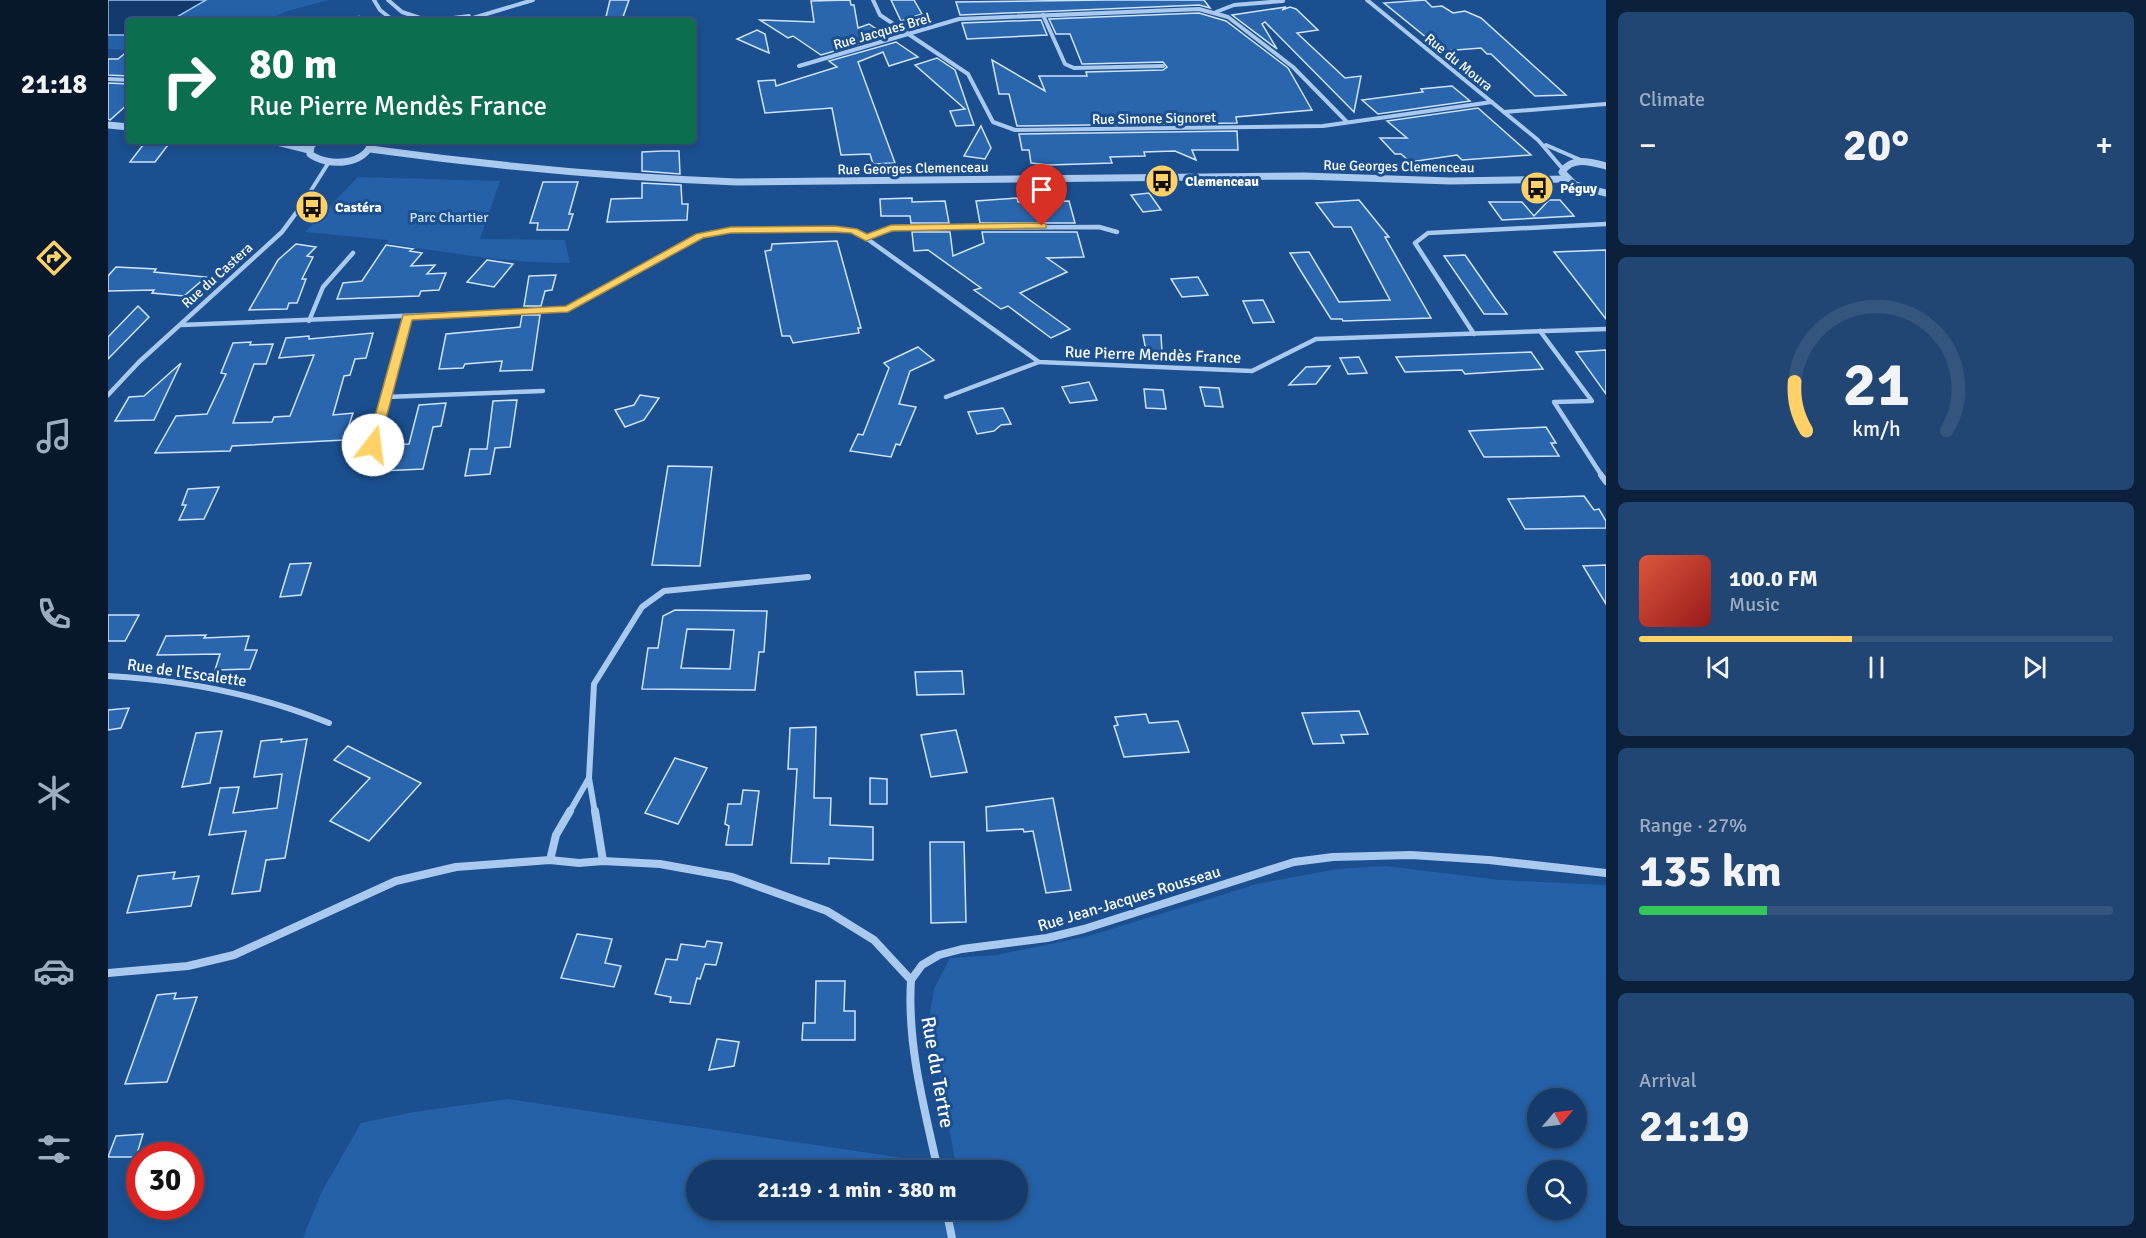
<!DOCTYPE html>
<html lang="en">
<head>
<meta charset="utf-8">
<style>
  :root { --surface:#143b6b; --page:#214673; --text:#f1f3f6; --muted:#9dadc1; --line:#33557e; --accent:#ffd166 }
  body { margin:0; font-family:Signika,sans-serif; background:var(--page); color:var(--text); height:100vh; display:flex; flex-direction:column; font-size:22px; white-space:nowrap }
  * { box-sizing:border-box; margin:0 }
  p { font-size:20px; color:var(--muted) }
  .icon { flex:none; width:33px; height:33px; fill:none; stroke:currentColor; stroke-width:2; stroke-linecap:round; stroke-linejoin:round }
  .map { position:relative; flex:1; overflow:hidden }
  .side { display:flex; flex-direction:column; gap:12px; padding:12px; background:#0b203b; width:540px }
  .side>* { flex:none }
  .banner { position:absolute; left:18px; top:18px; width:570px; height:126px; border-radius:6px; box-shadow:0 3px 9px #0003,0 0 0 2px var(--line); background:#0b6e4f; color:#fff; overflow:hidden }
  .needle { width:39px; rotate:62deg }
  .fabs { position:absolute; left:1419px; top:1088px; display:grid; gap:12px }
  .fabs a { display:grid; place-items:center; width:60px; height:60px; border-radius:50%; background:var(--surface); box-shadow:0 3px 9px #0003,0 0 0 2px var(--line); font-size:30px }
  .speed { position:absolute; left:18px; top:1142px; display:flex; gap:12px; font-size:30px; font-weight:700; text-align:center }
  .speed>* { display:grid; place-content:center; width:78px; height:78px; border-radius:50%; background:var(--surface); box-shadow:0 3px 9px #0003,0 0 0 2px var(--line); line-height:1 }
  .speed .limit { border:9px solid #d22; background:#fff; color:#111 }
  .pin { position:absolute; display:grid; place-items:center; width:51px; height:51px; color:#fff; margin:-62px -26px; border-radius:50% 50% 50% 0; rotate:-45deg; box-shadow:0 0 6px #0007 }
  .pin .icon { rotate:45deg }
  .me { position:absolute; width:66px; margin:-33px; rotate:15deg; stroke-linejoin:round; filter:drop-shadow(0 0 4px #0008) }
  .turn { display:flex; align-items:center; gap:21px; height:126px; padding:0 24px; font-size:27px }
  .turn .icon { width:78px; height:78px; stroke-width:2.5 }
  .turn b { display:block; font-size:42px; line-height:51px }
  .big { font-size:45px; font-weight:800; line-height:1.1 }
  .side .widget { flex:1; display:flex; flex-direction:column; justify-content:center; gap:9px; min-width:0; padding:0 21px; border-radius:9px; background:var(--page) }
  .side .dial { align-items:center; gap:0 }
  .dial svg { height:156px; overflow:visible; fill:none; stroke:var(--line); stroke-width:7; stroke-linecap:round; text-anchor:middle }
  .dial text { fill:var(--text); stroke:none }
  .song { display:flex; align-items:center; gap:18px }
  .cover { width:72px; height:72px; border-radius:9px; background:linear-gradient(135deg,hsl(10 70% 55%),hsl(0 70% 35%)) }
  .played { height:6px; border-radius:3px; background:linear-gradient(90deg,var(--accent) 45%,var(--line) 45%) }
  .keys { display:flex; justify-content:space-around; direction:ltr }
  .heat { display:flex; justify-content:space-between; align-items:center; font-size:33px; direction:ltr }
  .charge { height:9px; border-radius:4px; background:linear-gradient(90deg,#34c759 27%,var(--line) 0) }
  .trip { position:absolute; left:578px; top:1160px; width:342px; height:60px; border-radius:30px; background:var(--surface); box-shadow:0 3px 9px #0003,0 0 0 2px var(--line); font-weight:800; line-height:60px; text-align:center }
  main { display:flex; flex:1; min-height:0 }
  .tabs { display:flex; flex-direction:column; width:108px; justify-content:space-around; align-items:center; background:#08182b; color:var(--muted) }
  .tabs .icon { width:42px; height:42px }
  .tabs .active { color:var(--accent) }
  .tabs b { font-size:27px; color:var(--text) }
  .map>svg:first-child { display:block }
</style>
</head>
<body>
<main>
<nav class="tabs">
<b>21:18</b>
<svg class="icon active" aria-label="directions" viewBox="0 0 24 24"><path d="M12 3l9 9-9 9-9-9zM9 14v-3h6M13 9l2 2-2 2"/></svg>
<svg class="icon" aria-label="music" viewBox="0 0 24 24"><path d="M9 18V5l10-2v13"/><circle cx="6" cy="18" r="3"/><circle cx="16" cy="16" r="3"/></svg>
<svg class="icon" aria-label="phone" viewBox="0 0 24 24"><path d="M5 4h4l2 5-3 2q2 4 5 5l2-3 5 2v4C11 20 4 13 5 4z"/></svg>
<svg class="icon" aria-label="climate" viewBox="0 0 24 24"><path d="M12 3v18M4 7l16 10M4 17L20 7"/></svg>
<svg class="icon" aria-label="car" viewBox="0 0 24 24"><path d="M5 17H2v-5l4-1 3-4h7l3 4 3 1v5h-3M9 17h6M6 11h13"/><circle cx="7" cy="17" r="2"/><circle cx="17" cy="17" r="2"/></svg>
<svg class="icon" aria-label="filters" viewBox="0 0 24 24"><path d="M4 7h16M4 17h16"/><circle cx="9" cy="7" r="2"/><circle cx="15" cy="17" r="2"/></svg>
</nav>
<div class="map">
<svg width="1498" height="1238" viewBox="0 0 1498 1238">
  <rect width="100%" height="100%" fill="#1b4f8f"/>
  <g fill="#2461a8" fill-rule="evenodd">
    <polygon points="0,0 221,0 179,11 157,21 21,21 21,50 0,49"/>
    <path d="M250 177 392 181 372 239 457 240 462 263C398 263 342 253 279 243L280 240 197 232Z"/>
    <path d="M1278 866 1392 880 1498 885V1238H195L213 1193 253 1123 306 1112 400 1099 848 1166 821 1018 826 989 842 958 888 955 981 936 1149 884 1229 869ZM1430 1098H1468V1137H1430ZM588 1170H909V1209H588ZM1430 1170H1468V1209H1430Z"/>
  </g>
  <polygon fill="#123a6d" stroke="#9cc4f0" stroke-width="1.5" points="0,0 98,0 62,21 21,21 20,35 0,35"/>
  <g fill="#2a66ad" stroke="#cfe3fa" stroke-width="1.5" fill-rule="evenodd">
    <polygon points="502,0 521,0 515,17 498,17"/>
    <polygon points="742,0 743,5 746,5 750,28 761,24 779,36 713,55 685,36 680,38 652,20 706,22 703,1"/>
    <polygon points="783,0 806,0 814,14 793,21"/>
    <polygon points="998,0 1096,0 1102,8 1091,5 852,15 848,2"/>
    <polygon points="1317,0 1324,7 1334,6 1345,13 1357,11 1373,18 1458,95 1427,96 1383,54 1379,54 1373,48 1335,51 1276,3"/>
    <polygon points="1178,7 1174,10 1182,7 1188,9 1210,30 1189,33 1237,78 1253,76 1246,112 1157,22 1154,24 1169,49 1124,15"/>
    <polygon points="1091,13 1118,21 1180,68 1204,110 1128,117 1129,123 909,126 901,94 891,94 884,60 937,91 931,76 979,76 978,72 1055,70 1059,67 1055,62 974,64 962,34 948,34 941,19"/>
    <polygon points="933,20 939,35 859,39 854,23"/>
    <polygon points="649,30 657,34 661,53 629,39"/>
    <polygon points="788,42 810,57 781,66 775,52 750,62 787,163 765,164 762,154 733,155 724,108 657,113 650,81 667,80 668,86 729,67 721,61"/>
    <polygon points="21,50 21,76 0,75 0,59 10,59"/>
    <polygon points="829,58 847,70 866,125 848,126 842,111 857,109 807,65"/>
    <polygon points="0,83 21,84 21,103 2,120 0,119"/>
    <polygon points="1344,86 1362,101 1270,114 1254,100 1315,92 1313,89"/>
    <polygon points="1370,108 1423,155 1354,160 1349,155 1302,162 1293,154 1287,154 1272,138 1299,138 1279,121"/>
    <polygon points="873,126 883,148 877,159 856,156"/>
    <polygon points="1129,131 1130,150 1084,150 1088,160 1067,151 1036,152 1037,156 1002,157 1004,163 941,165 923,163 921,150 914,150 911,134"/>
    <polygon points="38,141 63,141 47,162 22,162"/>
    <polygon points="554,151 571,151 572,174 534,171 534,152"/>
    <polygon points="435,182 470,182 461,214 465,214 460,230 429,230 430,223 422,223"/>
    <polygon points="534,183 573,185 574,204 580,204 579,220 499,222 503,199 534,198"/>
    <polygon points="1041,193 1053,210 1035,212 1023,195"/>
    <polygon points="804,198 804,202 837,201 841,223 803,223 802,216 773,216 772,199"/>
    <polygon points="909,198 910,202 961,201 967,223 872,223 868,201"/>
    <polygon points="1251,200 1281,237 1277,237 1323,318 1235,321 1234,319 1223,319 1194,273 1182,253 1201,252 1231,302 1282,300 1243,227 1226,227 1208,203"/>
    <polygon points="1441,200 1452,200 1466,216 1394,220 1381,202 1414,202 1426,216"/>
    <polygon points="804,232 842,232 845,256 876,243 874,232 969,232 976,257 939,258 959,272 912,293 962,329 943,338 900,306 893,309 866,290 873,288 820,250 806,251"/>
    <polygon points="729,241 753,328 750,328 751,333 685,343 682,336 674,336 657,251 663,250 664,244"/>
    <polygon points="188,244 208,247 199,256 205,257 194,279 198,279 189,303 181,303 179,309 141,310 170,260"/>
    <polygon points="278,245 305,249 302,251 314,253 303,266 327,265 319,274 338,273 331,290 313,291 311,296 229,299 235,283 254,281"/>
    <polygon points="1498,250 1498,319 1446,252"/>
    <polygon points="1357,255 1387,298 1399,314 1376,314 1336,256"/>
    <polygon points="379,260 405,264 386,287 359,282"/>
    <polygon points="8,267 48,269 46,272 98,277 76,296 44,293 46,290 0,291 0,276"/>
    <polygon points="448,275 444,290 437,291 433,306 416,306 421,276"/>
    <polygon points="1090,277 1100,295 1074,297 1063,279"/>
    <polygon points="1155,300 1166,322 1145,323 1135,301"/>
    <polygon points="30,306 41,317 0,359 0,337"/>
    <polygon points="414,315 432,315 424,370 392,371 394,361 357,364 355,368 331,369 338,334 412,327"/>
    <polygon points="265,333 258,358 247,359 242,375 236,376 225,415 245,413 236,440 124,446 122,451 47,453 68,416 99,414 118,374 113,373 125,343 143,342 142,345 165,344 158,364 146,364 125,423 164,422 166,417 182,416 206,355 171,358 178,338 201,336 201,339"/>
    <polygon points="1035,335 1053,335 1054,352 1038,351"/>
    <polygon points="810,347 826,360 802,371 791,404 808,407 792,445 788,444 783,457 742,451 750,434 755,435 781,368 776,363"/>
    <polygon points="1498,350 1498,394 1468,352"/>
    <polygon points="1423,352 1435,369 1357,374 1354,370 1297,372 1288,357"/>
    <polygon points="1251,357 1259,373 1240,374 1232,358"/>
    <polygon points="73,363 46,420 7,421 21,397 36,396"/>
    <polygon points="1222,366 1208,384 1181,385 1198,367"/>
    <polygon points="981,382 989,400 962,403 954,387"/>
    <polygon points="1092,387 1111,388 1115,407 1097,406"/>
    <polygon points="1036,389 1055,390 1058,409 1038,408"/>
    <polygon points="532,395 551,398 536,420 517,427 507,410 526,405"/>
    <polygon points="409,400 402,447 387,448 382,474 357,476 362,449 379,449 385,401"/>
    <polygon points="338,403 333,426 325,427 315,469 273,471 280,445 301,444 311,405"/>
    <polygon points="895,408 903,424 893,425 886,431 869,434 860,412"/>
    <polygon points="1438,427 1448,443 1443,443 1451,456 1376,457 1361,431"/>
    <polygon points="560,466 604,467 592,566 544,565"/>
    <polygon points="111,487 96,519 71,520 78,505 74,505 80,489"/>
    <polygon points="1476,496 1486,510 1491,509 1498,521 1498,528 1417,529 1400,499"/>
    <polygon points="203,563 193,595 172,597 182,564"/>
    <polygon points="1498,565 1498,604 1475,566"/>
    <path d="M567 610 659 611 656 652H651L647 690 534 689 540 648H550L555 616ZM579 629 626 630 622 669 573 668Z"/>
    <polygon points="0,615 31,615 17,641 0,641"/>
    <polygon points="98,635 96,638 141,636 137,650 149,650 142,669 107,670 112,654 49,655 58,636"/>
    <polygon points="854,671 856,694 809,695 807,672"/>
    <polygon points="21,708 13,728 0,730 0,710"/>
    <polygon points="1251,711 1260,734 1233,735 1236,743 1205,744 1194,713"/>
    <polygon points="1038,714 1041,723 1070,721 1081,752 1016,757 1006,726 1010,725 1007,717"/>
    <polygon points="708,727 706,798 723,798 722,825 765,827 765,860 721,858 721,864 683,863 689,769 680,769 682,728"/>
    <polygon points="848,730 859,772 823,777 813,735"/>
    <polygon points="114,731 102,783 74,787 88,733"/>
    <polygon points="174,739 173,742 199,739 177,858 158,860 152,891 124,894 138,831 101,835 112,788 131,787 125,813 169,808 174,774 146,777 153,741"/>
    <polygon points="240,746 313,783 261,841 222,821 262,778 226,760"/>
    <polygon points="567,758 599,768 570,824 537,813"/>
    <polygon points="762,778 779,779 779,804 762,804"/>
    <polygon points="635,790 651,791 644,845 618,845 621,826 617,824 620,804 633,804"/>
    <polygon points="945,798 963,890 938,893 925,831 916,832 915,829 879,831 878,807"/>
    <polygon points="822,842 856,842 858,922 823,923"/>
    <polygon points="67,872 65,879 91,876 83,906 19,913 30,876"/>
    <polygon points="469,934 504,939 497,963 513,966 506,987 453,978"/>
    <polygon points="599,941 614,943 608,965 597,964 592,979 589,978 582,1004 562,1002 563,997 547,994 558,959 569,960 573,944 597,947"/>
    <polygon points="708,981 737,981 736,1011 747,1011 747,1040 694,1040 695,1023 707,1023"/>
    <polygon points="68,993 66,999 89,997 59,1082 17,1084 49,995"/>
    <polygon points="609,1039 631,1042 626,1066 601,1070"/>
    <polygon points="35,1134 28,1157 0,1157 8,1136"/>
  </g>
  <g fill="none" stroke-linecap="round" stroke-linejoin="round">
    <polyline stroke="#a9c9ee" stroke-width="3" points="247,21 251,17"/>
    <g stroke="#a9c9ee" stroke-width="4">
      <polyline points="266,0 272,10 286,21"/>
      <polyline points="280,0 294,12 312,18"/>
      <polyline points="765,0 772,15 860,74 885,122 907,130 1215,126 1384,102"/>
      <polyline points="1259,0 1430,140 1454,168"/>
      <polyline points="1108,12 1126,5 1175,1"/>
      <polyline points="935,15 957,64 966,68 1055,66"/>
      <polyline points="329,20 361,16"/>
      <polyline points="298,21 318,18 331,21"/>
      <polyline points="355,21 425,0"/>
      <polyline points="691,66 851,19 1091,9 1120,17 1185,67 1238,121"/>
      <polyline points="0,79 21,80"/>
      <polyline points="1396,112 1498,104"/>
      <polyline points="1438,145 1475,161"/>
      <polyline points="190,211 221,162"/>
    </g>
    <g stroke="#a9c9ee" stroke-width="4.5">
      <polyline points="758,238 931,362 1144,371 1208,339 1498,329"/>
      <polyline points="201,321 215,287 245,253"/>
      <polyline points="73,325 460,309 592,236 623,230 727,229 746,231 758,238 783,228 991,227 1009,232"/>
      <polyline points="1432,331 1484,401 1446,402 1494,476"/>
      <polyline points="1366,334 1307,243 1320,233 1498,224"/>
      <polyline points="0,395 31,362 174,232 191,209"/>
      <polyline points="278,397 435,391"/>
      <polyline points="838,397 931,362"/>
      <polyline points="265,445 299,317"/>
    </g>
    <g stroke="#a9c9ee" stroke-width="6">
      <polyline points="1493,475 1498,482"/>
      <path d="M0 676C77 680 149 694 221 723"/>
      <polyline points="481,778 486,684 534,607 556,591 700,577"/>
      <polyline points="461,813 481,778 487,813"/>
    </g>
    <g stroke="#a9c9ee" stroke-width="8">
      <polyline points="487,811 495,861"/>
      <polyline points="442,860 448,835 462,811"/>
      <polyline points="0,973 80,966 126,955 288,881 348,867 442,860 471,863 495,861 552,864 624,877 719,911 766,940 803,980"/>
      <polyline points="803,980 814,965 831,955 854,949 939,938 976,929 1186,862 1225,857 1303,855 1381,860 1498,873"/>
      <path d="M803 980C799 1045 816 1107 830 1170"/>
      <polyline points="838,1209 844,1238"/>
    </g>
    <g stroke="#a9c9ee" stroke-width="7">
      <polyline points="0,125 21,127"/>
      <polyline points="165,141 201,150"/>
      <path d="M208 141 203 146 202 154C219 167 258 166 264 141"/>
      <path d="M262 149C384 166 506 177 629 182L1196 176 1342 181 1458 179"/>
      <path d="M1498 166C1483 162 1464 156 1454 172L1467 185 1498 193"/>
    </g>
  </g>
  <polygon fill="#ffd166" stroke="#a68842" stroke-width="1.5" points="934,223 938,224 938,228 784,231 758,241 743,233 727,232 623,233 595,238 460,312 304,320 271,445 265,449 259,445 295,315 458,306 588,234 623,227 727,226 749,229 759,234 783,225"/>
  <defs>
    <g id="bus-disc" transform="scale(1.725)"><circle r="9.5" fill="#ffd166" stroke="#1b4f8f"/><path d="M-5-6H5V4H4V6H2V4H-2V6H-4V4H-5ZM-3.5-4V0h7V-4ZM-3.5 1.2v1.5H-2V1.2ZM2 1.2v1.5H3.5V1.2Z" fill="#111"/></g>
  </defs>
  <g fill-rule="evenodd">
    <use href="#bus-disc" x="1054" y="181"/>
    <use href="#bus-disc" x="1429" y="188"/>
    <use href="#bus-disc" x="204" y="207"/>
  </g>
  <g text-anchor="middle" stroke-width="6" stroke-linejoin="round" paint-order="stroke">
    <g font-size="14" fill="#fff" stroke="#1b4f8f">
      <text transform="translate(774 31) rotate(-16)" y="5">Rue Jacques Brel</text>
      <text transform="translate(1351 62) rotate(39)" y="5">Rue du Moura</text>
      <text transform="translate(1046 118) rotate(-1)" y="5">Rue Simone Signoret</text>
      <text transform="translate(1291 166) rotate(1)" y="5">Rue Georges Clemenceau</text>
      <text transform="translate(805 168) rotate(-1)" y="5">Rue Georges Clemenceau</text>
      <text transform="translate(109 275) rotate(-42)" y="5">Rue du Castera</text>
    </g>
    <g font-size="14" font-weight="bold" fill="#fff" stroke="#1b4f8f" text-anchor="start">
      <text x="1077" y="186">Clemenceau</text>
      <text x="1452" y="193">Péguy</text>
      <text x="227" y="212">Castéra</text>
    </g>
    <g font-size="14" fill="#cfe3fa" stroke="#1b4f8f">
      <text x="341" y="222">Parc Chartier</text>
    </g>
    <g font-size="16" fill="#fff" stroke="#1b4f8f">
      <text transform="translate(1045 354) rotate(2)" y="6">Rue Pierre Mendès France</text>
      <text transform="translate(79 672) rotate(8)" y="6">Rue de l'Escalette</text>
      <text transform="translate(1021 898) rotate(-17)" y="6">Rue Jean-Jacques Rousseau</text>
    </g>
    <g font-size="20" fill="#fff" stroke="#1b4f8f">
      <text transform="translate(830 1072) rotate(80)" y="7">Rue du Tertre</text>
    </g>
  </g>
</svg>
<div class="fabs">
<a><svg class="needle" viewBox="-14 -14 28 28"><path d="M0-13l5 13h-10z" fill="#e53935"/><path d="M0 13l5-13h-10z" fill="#9dadc1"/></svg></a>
<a><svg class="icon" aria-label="search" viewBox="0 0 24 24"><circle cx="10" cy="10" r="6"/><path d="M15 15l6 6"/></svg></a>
</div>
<div class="speed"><div class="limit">30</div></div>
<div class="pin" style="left:934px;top:226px;background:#d93025"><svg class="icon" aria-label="arrive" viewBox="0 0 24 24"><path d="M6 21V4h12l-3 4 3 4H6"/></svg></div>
<svg class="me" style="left:265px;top:445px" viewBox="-20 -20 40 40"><circle r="19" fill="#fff"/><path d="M0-13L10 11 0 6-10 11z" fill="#ffd166"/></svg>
<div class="trip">21:19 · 1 min · 380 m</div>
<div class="banner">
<div class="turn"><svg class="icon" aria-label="right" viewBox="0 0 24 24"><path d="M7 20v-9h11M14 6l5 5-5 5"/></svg><div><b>80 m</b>Rue Pierre Mendès France</div></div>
</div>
</div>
<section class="side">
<div class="widget"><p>Climate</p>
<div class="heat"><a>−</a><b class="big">20°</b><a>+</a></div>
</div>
<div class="widget dial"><svg viewBox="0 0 100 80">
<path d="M14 69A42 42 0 1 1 86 69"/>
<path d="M14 69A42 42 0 0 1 8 44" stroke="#ffd166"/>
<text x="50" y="56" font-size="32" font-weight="700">21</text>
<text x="50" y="72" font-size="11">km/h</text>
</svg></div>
<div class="widget">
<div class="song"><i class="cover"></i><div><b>100.0 FM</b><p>Music</p></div></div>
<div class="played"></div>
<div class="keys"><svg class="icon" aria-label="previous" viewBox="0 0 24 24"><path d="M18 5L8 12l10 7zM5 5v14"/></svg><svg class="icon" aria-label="pause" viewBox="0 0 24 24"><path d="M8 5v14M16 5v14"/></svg><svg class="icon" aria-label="next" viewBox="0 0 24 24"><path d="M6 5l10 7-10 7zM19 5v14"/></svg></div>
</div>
<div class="widget"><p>Range · 27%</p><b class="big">135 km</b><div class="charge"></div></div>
<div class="widget"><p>Arrival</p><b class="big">21:19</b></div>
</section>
</main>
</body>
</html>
